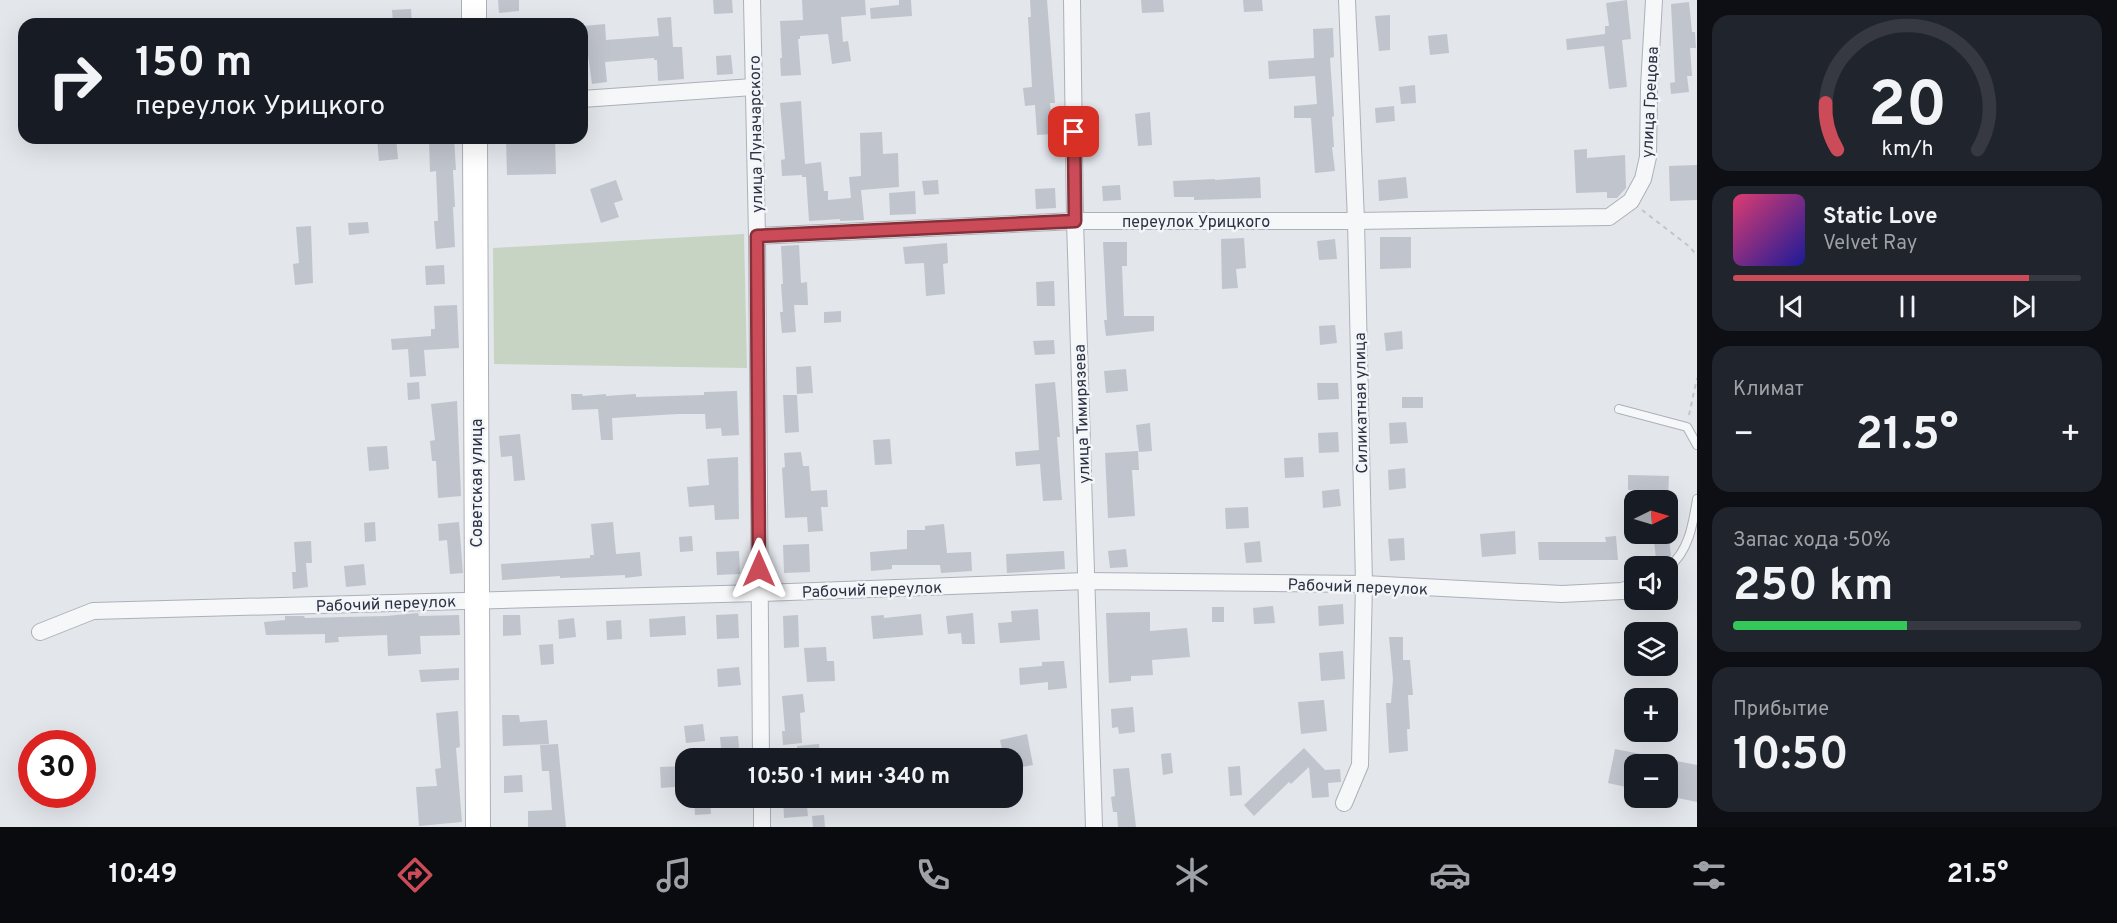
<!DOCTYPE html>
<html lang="ru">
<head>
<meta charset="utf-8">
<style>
  :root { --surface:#171b24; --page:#20242c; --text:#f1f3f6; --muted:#9ea1a6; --line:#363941; --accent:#cb4c58 }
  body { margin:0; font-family:Overpass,sans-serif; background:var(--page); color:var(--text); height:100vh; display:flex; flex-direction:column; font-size:22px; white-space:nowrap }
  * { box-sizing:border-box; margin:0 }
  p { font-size:20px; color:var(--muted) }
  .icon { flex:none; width:33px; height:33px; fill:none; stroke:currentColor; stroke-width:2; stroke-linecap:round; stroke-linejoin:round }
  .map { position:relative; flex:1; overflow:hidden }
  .sheet { display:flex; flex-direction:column; gap:15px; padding:15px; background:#0d0f14; width:420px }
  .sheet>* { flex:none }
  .guide { position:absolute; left:18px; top:18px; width:570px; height:126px; border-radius:18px; box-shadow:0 6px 24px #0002; background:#171b24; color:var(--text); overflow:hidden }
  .needle { width:39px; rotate:85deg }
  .buttons { position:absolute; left:1624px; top:490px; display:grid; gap:12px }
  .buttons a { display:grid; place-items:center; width:54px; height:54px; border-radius:12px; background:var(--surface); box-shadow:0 6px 24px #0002; font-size:30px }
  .speed { position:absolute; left:18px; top:730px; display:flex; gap:12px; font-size:30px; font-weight:700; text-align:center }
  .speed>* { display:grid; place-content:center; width:78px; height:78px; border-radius:50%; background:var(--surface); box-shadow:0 6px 24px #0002; line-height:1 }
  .speed .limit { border:9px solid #d22; background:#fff; color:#111 }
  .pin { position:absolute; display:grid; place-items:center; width:51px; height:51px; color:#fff; margin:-26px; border-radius:12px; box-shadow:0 3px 9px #0006 }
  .me { position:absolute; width:66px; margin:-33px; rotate:0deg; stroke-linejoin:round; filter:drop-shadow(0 0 4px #0008) }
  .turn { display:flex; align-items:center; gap:21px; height:126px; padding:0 18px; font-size:27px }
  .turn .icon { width:78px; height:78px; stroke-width:2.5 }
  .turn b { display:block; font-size:42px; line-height:51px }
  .big { font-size:45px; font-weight:700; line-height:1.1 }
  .sheet .tile { flex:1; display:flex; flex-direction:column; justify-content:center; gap:9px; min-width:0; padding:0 21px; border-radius:18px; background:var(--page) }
  .sheet .dial { align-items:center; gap:0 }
  .dial svg { height:156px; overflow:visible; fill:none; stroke:var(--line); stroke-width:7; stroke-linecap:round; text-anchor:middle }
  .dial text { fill:var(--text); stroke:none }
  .song { display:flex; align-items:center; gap:18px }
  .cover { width:72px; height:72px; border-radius:9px; background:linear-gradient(135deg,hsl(340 70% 55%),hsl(240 70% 35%)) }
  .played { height:6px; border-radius:3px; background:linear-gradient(90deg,var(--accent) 85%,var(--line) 85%) }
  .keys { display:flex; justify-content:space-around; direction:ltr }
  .heat { display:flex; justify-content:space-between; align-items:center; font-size:33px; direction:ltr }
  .charge { height:9px; border-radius:4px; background:linear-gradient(90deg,#34c759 50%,var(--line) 0) }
  .trip { position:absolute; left:675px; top:748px; width:348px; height:60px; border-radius:18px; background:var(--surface); box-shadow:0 6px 24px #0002; font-weight:700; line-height:60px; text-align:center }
  .tab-bar { display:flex; height:96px; justify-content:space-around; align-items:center; background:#090b0e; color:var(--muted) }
  .tab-bar .icon { width:42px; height:42px }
  .tab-bar .active { color:var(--accent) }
  .tab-bar b { font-size:27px; color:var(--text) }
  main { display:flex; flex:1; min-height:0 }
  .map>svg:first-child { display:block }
</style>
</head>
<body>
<main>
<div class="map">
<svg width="1697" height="827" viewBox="0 0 1697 827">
  <rect width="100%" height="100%" fill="#e3e6eb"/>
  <polygon fill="#c7d4c4" points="744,234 747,368 494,364 493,248"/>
  <g fill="#c0c4cd">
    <polygon points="498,0 519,0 519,11 499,13"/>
    <polygon points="713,0 732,0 733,13 714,14"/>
    <polygon points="802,0 865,0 866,15 841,17 843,42 848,41 851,61 832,64 828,34 800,36 800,39 798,39 801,75 781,76 780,58 782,58 780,21 803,20"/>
    <polygon points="899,0 911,0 912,16 871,19 870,8 899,5"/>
    <polygon points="1030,0 1047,0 1055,103 1050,103 1053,134 1037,135 1035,105 1025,106 1023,88 1032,87 1028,17 1031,17"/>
    <polygon points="1141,0 1163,0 1164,12 1142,13"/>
    <polygon points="1243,0 1262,0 1263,11 1244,12"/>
    <polygon points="1627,0 1631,39 1622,40 1627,87 1609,89 1604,46 1567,50 1566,39 1605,34 1605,26 1609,26 1606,3"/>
    <polygon points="1689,2 1692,32 1695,32 1696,48 1690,48 1692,76 1687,76 1689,92 1671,94 1670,83 1675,82 1671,4"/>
    <polygon points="411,9 412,24 393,24 392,10"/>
    <polygon points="1390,15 1390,50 1379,51 1375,16"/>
    <polygon points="671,17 673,47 682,47 684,79 658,81 657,60 654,60 654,58 605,62 607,82 592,84 584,26 605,24 606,40 659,36 657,18"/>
    <polygon points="1333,28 1334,57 1330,58 1334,116 1332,117 1334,147 1332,147 1335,171 1315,173 1311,118 1294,118 1294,106 1317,104 1315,76 1269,79 1268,61 1314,58 1313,29"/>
    <polygon points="1447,34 1449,53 1430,55 1428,36"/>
    <polygon points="731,55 733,74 717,75 716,56"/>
    <polygon points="1415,85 1416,103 1401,104 1399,87"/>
    <polygon points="801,101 805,164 821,162 824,191 828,191 828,200 851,198 849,177 861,176 860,133 882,132 883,154 898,153 899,187 861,190 864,220 840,221 840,219 809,221 806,177 802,177 802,175 782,176 781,160 785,159 780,103"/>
    <polygon points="1394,106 1395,121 1376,123 1375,108"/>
    <polygon points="1150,112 1152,145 1138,146 1135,114"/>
    <polygon points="377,138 396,138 398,159 379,161"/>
    <polygon points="437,138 454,138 456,170 453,170 455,207 453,207 455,247 436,249 434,221 438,221 436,171 430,172 429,142 437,141"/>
    <polygon points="506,138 555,138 556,174 507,175"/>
    <polygon points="1587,149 1587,158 1625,155 1626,188 1617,198 1607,198 1607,192 1576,193 1574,150"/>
    <polygon points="1697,165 1697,200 1670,201 1669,166"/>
    <polygon points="1260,177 1261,198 1194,200 1194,197 1174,197 1173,181 1215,179 1215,180"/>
    <polygon points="1406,177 1408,198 1379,201 1378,180"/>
    <polygon points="616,180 623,200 614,203 619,217 601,223 590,189"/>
    <polygon points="938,180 939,194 924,195 922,181"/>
    <polygon points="1120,185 1121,200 1103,201 1102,186"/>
    <polygon points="1055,188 1056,208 1036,209 1035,189"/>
    <polygon points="915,191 916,214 890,215 889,193"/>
    <polygon points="368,222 369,233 349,235 348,223"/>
    <polygon points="311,226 313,283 295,285 293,264 299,263 296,227"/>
    <polygon points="1380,237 1411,237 1411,268 1380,269"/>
    <polygon points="1244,238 1246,268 1236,269 1238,288 1222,289 1221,239"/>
    <polygon points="1335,239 1337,259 1319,260 1317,241"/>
    <polygon points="1103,242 1127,242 1127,266 1122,266 1124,316 1154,316 1154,331 1106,336 1104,320 1107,320"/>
    <polygon points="947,243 948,263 943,264 945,294 926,296 924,263 905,264 903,247"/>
    <polygon points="799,245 801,283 807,282 808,305 794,305 796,332 782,333 780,312 783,312 781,284 783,284 781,246"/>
    <polygon points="444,265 445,284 426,285 425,266"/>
    <polygon points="1054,281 1055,306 1037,306 1036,282"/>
    <polygon points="457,305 459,348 424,350 426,376 410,377 408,349 392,350 391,339 431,336 431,329 435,329 434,306"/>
    <polygon points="841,311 841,322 824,323 824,312"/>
    <polygon points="1335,325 1337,343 1320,345 1319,326"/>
    <polygon points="1402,331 1403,349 1386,351 1384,333"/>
    <polygon points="1054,340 1055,354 1035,355 1033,341"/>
    <polygon points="811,366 813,393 797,394 796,367"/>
    <polygon points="1126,369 1128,391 1106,393 1104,371"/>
    <polygon points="419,382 420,399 408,400 407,383"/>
    <polygon points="1055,382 1060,437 1057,437 1062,500 1043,501 1040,464 1016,466 1015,452 1039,450 1035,384"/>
    <polygon points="1317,383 1338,383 1339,399 1318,400"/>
    <polygon points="737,391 739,435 722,436 721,428 706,429 705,414 678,414 612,418 613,440 601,440 598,409 572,410 571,394 582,394 583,396 606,394 606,396 636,394 636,397 704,395 704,392"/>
    <polygon points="783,395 797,395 799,432 785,433"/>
    <rect x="1402" y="397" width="21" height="11"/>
    <polygon points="457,401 461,496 438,498 436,461 432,461 430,441 435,440 431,404"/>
    <polygon points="1406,422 1408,443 1390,444 1389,423"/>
    <polygon points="1150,423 1152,451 1139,452 1136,425"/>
    <polygon points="1338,432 1339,452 1319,453 1318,433"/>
    <polygon points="520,434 525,480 514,481 512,456 501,457 499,436"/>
    <polygon points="890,439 892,464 875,465 873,440"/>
    <polygon points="387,446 389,469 369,471 367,447"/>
    <polygon points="1138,451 1139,470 1132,470 1135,516 1108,518 1105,453"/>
    <polygon points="801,452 803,466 809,466 811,491 827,490 828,507 821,507 823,531 808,532 807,517 785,518 782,468 785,467 784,453"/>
    <polygon points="738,457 739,519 715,520 714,505 689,507 687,487 709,485 707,459"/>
    <polygon points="1303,457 1304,477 1285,478 1284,458"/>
    <polygon points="1405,468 1406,488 1389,490 1388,470"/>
    <polygon points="1628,475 1669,476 1668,496 1655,496 1656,490 1628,490"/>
    <polygon points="1339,489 1341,506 1323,508 1322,491"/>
    <polygon points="1248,507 1249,528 1226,529 1225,508"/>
    <polygon points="375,522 376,541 365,542 364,523"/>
    <polygon points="459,522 463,573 450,574 447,540 439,541 438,524"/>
    <polygon points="613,522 616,554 640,552 642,576 625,578 625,575 560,578 560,576 502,580 501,564 590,558 590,555 594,555 591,524"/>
    <polygon points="944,524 947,553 971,552 972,571 941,573 940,565 892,565 892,569 871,571 870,552 907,549 907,530 925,530 925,526"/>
    <polygon points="1515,531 1516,554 1482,557 1480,534"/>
    <polygon points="692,536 693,551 680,552 679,537"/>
    <polygon points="1616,536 1618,560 1539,560 1538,542 1606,542 1605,537"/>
    <polygon points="1404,538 1405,560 1390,561 1388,539"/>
    <polygon points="1669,538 1671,556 1656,559 1654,540"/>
    <polygon points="311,541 312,563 306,563 308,587 293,589 292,572 296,572 294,542"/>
    <polygon points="1260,541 1262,562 1246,563 1244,543"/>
    <polygon points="809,544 810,572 784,573 783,545"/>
    <polygon points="1126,549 1128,567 1110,568 1108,551"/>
    <polygon points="739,551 740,574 717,575 716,552"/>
    <polygon points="1064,551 1065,569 1007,573 1006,554"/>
    <polygon points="364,564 366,585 346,587 344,566"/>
    <polygon points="1343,604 1344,624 1319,626 1318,606"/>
    <polygon points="1273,606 1275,623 1254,624 1253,608"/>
    <rect x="1212" y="607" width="12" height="15"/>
    <polygon points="1038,609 1040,640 1000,643 998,623 1012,622 1011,611"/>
    <polygon points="1150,612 1150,631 1187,628 1190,657 1152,660 1153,675 1131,676 1131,681 1109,683 1106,613"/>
    <polygon points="418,613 419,616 459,615 460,635 420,636 421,654 388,656 387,635 338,637 339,642 325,643 325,634 266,635 264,622 285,620 285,616 304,616 305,618 386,616"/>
    <polygon points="973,613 975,644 962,644 961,633 948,634 946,616"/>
    <polygon points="738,614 739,638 717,639 716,615"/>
    <polygon points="921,614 923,635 873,639 871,616 884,615 884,618"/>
    <polygon points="503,615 520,615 521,635 503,636"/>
    <polygon points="798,615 799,647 784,648 783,616"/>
    <polygon points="685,616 686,635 650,637 649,619"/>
    <polygon points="574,618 576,637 559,639 558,620"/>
    <polygon points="621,620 622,639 607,640 606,621"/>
    <polygon points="1389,637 1403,637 1403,660 1410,660 1413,695 1408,695 1410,729 1407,729 1408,751 1389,753 1386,703 1391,703 1393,679"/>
    <polygon points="553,644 554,664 541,665 539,645"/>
    <polygon points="826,647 827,661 834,661 835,681 807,682 804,648"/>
    <polygon points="1343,651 1345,679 1321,681 1319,653"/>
    <polygon points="1064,661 1067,688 1048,690 1048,682 1020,685 1019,668 1042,666 1042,662"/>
    <polygon points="739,667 741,685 718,687 717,669"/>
    <polygon points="459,668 459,680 421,682 419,670"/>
    <polygon points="803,694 805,712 800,713 802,743 783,745 782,731 785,731 782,696"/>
    <polygon points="1324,700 1327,731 1301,734 1298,702"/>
    <polygon points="1133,707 1135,732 1119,734 1118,727 1112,728 1111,709"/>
    <polygon points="458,711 460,747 456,748 462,822 419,826 416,787 437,786 435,769 441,768 436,713"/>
    <polygon points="502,715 519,715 520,722 547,720 549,744 503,746"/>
    <polygon points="703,724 705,741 686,743 684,726"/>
    <polygon points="1027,734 1033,765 1012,769 1012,759 1004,759 1000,740"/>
    <polygon points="738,736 740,759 722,759 720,737"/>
    <polygon points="558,744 566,827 528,827 528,811 552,810 549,771 542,771 540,745"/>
    <polygon points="819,744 820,756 798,758 797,746"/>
    <polygon points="1304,748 1325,770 1340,769 1341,782 1328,783 1329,797 1312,798 1309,767 1291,784 1289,782 1254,816 1244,805"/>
    <polygon points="1615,749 1697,765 1697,802 1668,796 1668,765 1635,765 1635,789 1608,783"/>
    <polygon points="1171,753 1173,773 1163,775 1161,754"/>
    <polygon points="686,766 686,786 661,788 660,767"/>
    <polygon points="1240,766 1242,795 1230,796 1228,767"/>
    <polygon points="1129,768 1136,827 1118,827 1117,812 1113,812 1111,797 1115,796 1113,769"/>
    <polygon points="522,775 523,792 504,793 504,776"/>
    <polygon points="694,798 710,798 711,814 695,815"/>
    <polygon points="783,798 806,798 808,816 784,818"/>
    <polygon points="824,815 825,827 813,827 812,816"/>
  </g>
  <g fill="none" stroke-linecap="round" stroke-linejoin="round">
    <g stroke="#acb0b9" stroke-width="10">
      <g id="service">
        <polyline points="1619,409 1687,427 1697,445"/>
        <path d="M1668 568C1689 551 1693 524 1697 499"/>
      </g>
    </g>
    <g stroke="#acb0b9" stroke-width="18">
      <g id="minor">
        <polyline points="752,0 757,236 761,759"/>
        <polyline points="1072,0 1075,221 1094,827"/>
        <polyline points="582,99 753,87"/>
        <polyline points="757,236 1075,221 1356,221 1609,217 1631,201 1643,179 1648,157 1649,87 1654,0"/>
        <polyline points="40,632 93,611 759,593 1087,581 1364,584 1562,594 1622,591 1635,587"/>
        <polyline points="762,798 762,827"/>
        <polyline points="1344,803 1360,765 1364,584 1356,221 1347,0"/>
      </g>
    </g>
    <g stroke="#acb0b9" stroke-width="26">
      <g id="secondary">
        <polyline points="474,0 474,24"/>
        <polyline points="475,138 478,827"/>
      </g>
    </g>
    <g stroke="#c1c4ca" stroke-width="2" stroke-dasharray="4.5 4.5" stroke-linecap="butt">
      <polyline points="1642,210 1690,247 1697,256"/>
      <polyline points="1689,415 1697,378"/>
    </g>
    <use href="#service" stroke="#f6f7f9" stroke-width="8"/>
    <use href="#minor" stroke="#f6f7f9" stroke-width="16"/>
    <use href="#secondary" stroke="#fff" stroke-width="24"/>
  </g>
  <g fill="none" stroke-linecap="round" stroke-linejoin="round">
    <g stroke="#843139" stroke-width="15">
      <polyline id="route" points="759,569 757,236 1075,221 1074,132"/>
    </g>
    <use href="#route" stroke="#cb4c58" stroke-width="10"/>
  </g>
  <g text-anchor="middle" stroke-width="5" stroke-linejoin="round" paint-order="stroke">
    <g font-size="16" fill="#2b3243" stroke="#f3f5f8">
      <text transform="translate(1649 102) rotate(-87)" y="6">улица Грецова</text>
      <text transform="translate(755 134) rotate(-91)" y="6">улица Луначарского</text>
      <text x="1196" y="227">переулок Урицкого</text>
      <text transform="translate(1360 403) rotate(-91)" y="6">Силикатная улица</text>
      <text transform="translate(1081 414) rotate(-92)" y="6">улица Тимирязева</text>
      <text transform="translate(476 483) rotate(-90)" y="6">Советская улица</text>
      <text transform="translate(1358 586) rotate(2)" y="6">Рабочий переулок</text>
      <text transform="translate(872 589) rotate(-2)" y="6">Рабочий переулок</text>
      <text transform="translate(386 603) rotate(-2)" y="6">Рабочий переулок</text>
    </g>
  </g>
</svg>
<div class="buttons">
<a><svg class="needle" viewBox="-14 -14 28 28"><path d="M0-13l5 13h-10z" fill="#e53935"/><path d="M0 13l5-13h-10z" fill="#9ea1a6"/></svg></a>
<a><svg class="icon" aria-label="sound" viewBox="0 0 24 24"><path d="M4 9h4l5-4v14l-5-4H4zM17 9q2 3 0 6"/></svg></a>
<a><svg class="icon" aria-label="layers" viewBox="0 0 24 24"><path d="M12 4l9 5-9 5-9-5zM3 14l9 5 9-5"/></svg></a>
<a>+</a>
<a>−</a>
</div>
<div class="speed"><div class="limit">30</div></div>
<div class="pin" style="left:1074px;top:132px;background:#d93025"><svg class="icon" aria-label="arrive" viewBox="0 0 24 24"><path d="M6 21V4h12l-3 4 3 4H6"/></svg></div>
<svg class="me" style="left:759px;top:569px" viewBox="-20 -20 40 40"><path d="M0-17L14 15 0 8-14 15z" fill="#cb4c58" stroke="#fff" stroke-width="4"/></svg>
<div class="trip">10:50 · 1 мин · 340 m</div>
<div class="guide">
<div class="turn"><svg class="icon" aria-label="right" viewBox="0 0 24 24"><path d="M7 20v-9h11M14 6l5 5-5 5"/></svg><div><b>150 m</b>переулок Урицкого</div></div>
</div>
</div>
<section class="sheet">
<div class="tile dial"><svg viewBox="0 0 100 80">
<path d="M14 69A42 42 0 1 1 86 69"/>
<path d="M14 69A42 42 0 0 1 8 45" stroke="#cb4c58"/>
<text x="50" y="56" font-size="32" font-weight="700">20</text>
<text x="50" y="72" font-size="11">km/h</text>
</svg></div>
<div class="tile">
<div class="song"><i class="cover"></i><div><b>Static Love</b><p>Velvet Ray</p></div></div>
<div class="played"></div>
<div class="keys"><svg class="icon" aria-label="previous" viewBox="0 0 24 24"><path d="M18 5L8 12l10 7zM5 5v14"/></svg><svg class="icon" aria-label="pause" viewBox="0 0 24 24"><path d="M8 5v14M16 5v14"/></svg><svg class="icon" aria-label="next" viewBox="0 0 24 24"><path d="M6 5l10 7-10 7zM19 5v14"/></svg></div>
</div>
<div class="tile"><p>Климат</p>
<div class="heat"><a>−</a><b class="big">21.5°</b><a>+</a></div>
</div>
<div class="tile"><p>Запас хода · 50%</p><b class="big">250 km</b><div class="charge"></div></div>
<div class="tile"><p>Прибытие</p><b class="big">10:50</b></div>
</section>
</main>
<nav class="tab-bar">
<b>10:49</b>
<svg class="icon active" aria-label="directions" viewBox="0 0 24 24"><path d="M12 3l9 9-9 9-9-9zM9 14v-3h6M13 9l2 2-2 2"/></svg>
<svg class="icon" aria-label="music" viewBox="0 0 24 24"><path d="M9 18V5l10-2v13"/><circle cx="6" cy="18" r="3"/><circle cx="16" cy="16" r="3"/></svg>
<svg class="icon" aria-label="phone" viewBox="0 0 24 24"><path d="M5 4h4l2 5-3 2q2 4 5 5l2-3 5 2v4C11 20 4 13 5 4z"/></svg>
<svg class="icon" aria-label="climate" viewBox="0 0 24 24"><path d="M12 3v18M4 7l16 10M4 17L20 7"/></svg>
<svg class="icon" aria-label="car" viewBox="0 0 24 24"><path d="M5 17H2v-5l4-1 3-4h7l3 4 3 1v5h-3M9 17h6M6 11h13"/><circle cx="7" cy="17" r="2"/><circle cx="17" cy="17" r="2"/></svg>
<svg class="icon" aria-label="filters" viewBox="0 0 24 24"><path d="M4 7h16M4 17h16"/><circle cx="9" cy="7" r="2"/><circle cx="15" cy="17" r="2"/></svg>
<b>21.5°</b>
</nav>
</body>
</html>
